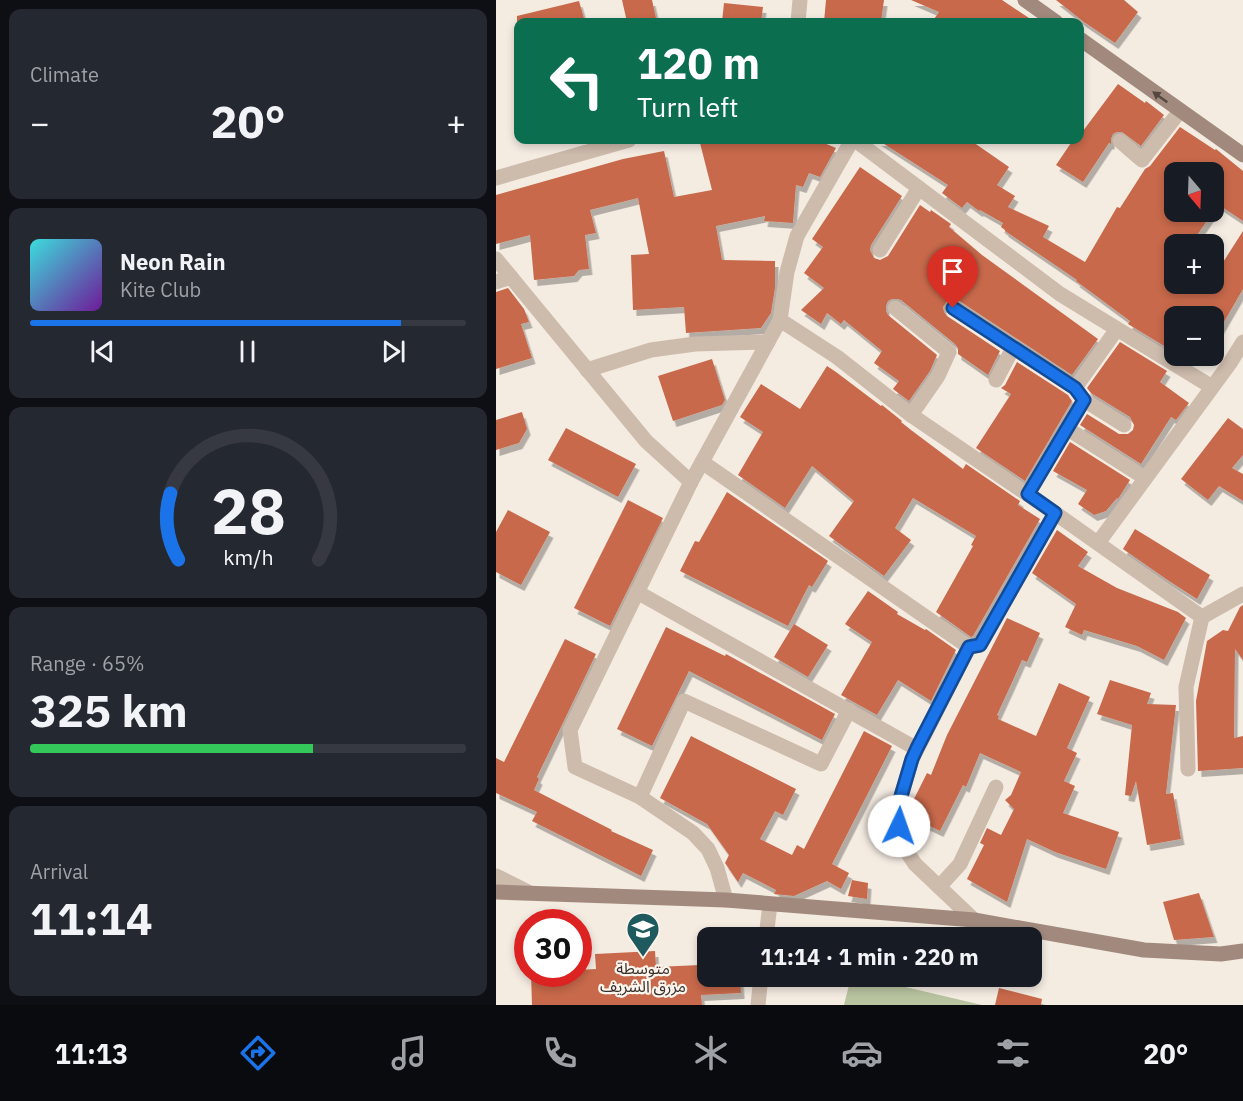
<!DOCTYPE html>
<html lang="en">
<head>
<meta charset="utf-8">
<style>
  :root { --surface:#171b24; --page:#242831; --text:#f1f3f6; --muted:#9ea1a6; --line:#363941; --accent:#1a73e8 }
  body { margin:0; font-family:"IBM Plex Sans","Noto Sans Arabic",sans-serif; background:var(--page); color:var(--text); height:100vh; display:flex; flex-direction:column; font-size:22px; white-space:nowrap }
  * { box-sizing:border-box; margin:0 }
  p { font-size:20px; color:var(--muted) }
  .icon { flex:none; width:33px; height:33px; fill:none; stroke:currentColor; stroke-width:2; stroke-linecap:round; stroke-linejoin:round }
  .map { position:relative; flex:1; overflow:hidden }
  .details { display:flex; flex-direction:column; gap:9px; padding:9px; background:#0d0f14; width:496px }
  .details>* { flex:none }
  .top-card { position:absolute; left:18px; top:18px; width:570px; height:126px; border-radius:12px; box-shadow:0 3px 9px #0003; background:#0b6e4f; color:#fff; overflow:hidden }
  .needle { width:39px; rotate:161deg }
  .controls { position:absolute; left:668px; top:162px; display:grid; gap:12px }
  .controls a { display:grid; place-items:center; width:60px; height:60px; border-radius:12px; background:var(--surface); box-shadow:0 3px 9px #0003; font-size:30px }
  .speed { position:absolute; left:18px; top:909px; display:flex; gap:12px; font-size:30px; font-weight:700; text-align:center }
  .speed>* { display:grid; place-content:center; width:78px; height:78px; border-radius:50%; background:var(--surface); box-shadow:0 3px 9px #0003; line-height:1 }
  .speed .limit { border:9px solid #d22; background:#fff; color:#111 }
  .pin { position:absolute; display:grid; place-items:center; width:51px; height:51px; color:#fff; margin:-62px -26px; border-radius:50% 50% 50% 0; rotate:-45deg; box-shadow:0 0 6px #0007 }
  .pin .icon { rotate:45deg }
  .me { position:absolute; width:66px; margin:-33px; rotate:3deg; stroke-linejoin:round; filter:drop-shadow(0 0 4px #0008) }
  .turn { display:flex; align-items:center; gap:21px; height:126px; padding:0 24px; font-size:27px }
  .turn .icon { width:78px; height:78px; stroke-width:2.5 }
  .turn b { display:block; font-size:42px; line-height:51px }
  .big { font-size:45px; font-weight:700; line-height:1.1 }
  .details .card { flex:1; display:flex; flex-direction:column; justify-content:center; gap:9px; min-width:0; padding:0 21px; border-radius:12px; background:var(--page) }
  .details .dial { align-items:center; gap:0 }
  .dial svg { height:156px; overflow:visible; fill:none; stroke:var(--line); stroke-width:7; stroke-linecap:round; text-anchor:middle }
  .dial text { fill:var(--text); stroke:none }
  .song { display:flex; align-items:center; gap:18px }
  .cover { width:72px; height:72px; border-radius:9px; background:linear-gradient(135deg,hsl(180 70% 55%),hsl(280 70% 35%)) }
  .played { height:6px; border-radius:3px; background:linear-gradient(90deg,var(--accent) 85%,var(--line) 85%) }
  .keys { display:flex; justify-content:space-around; direction:ltr }
  .heat { display:flex; justify-content:space-between; align-items:center; font-size:33px; direction:ltr }
  .charge { height:9px; border-radius:4px; background:linear-gradient(90deg,#34c759 65%,var(--line) 0) }
  .trip { position:absolute; left:201px; top:927px; width:345px; height:60px; border-radius:12px; background:var(--surface); box-shadow:0 3px 9px #0003; font-weight:700; line-height:60px; text-align:center }
  .tabs { display:flex; height:96px; justify-content:space-around; align-items:center; background:#090b0e; color:var(--muted) }
  .tabs .icon { width:42px; height:42px }
  .tabs .current { color:var(--accent) }
  .tabs b { font-size:27px; color:var(--text) }
  main { display:flex; flex:1; min-height:0 }
  .map>svg:first-child { display:block }
</style>
</head>
<body>
<main>
<section class="details">
<div class="card"><p>Climate</p>
<div class="heat"><a>−</a><b class="big">20°</b><a>+</a></div>
</div>
<div class="card">
<div class="song"><i class="cover"></i><div><b>Neon Rain</b><p>Kite Club</p></div></div>
<div class="played"></div>
<div class="keys"><svg class="icon" aria-label="previous" viewBox="0 0 24 24"><path d="M18 5L8 12l10 7zM5 5v14"/></svg><svg class="icon" aria-label="pause" viewBox="0 0 24 24"><path d="M8 5v14M16 5v14"/></svg><svg class="icon" aria-label="next" viewBox="0 0 24 24"><path d="M6 5l10 7-10 7zM19 5v14"/></svg></div>
</div>
<div class="card dial"><svg viewBox="0 0 100 80">
<path d="M14 69A42 42 0 1 1 86 69"/>
<path d="M14 69A42 42 0 0 1 10 35" stroke="#1a73e8"/>
<text x="50" y="56" font-size="32" font-weight="700">28</text>
<text x="50" y="72" font-size="11">km/h</text>
</svg></div>
<div class="card"><p>Range · 65%</p><b class="big">325 km</b><div class="charge"></div></div>
<div class="card"><p>Arrival</p><b class="big">11:14</b></div>
</section>
<div class="map">
<svg width="747" height="1005" viewBox="0 0 747 1005">
  <defs>
    <filter id="shadow"><feDropShadow dx="3.5" dy="6" stdDeviation="0" flood-color="#0004"/></filter>
  </defs>
  <rect width="100%" height="100%" fill="#f4ebe1"/>
  <polygon fill="#b8c4a0" points="355,977 367,977 486,1005 348,1005"/>
  <g fill="#c8694b" filter="url(#shadow)">
    <polygon points="126,0 156,0 160,18 144,22 131,22"/>
    <polygon points="330,0 388,0 385,22 328,22"/>
    <polygon points="415,0 506,0 539,22 436,22 443,12"/>
    <polygon points="560,0 628,0 642,12 619,43 588,22"/>
    <polygon points="83,1 89,22 21,22 21,16"/>
    <polygon points="228,3 267,7 265,22 226,22"/>
    <polygon points="622,84 649,103 650,101 668,115 645,146 626,132 621,132 617,134 615,139 615,144 613,143 587,182 560,165 577,140 584,140 584,129 587,131"/>
    <polygon points="684,127 719,150 720,149 747,171 747,221 717,201 717,172 678,172 678,212 717,212 695,244 678,244 678,284 717,284 717,262 724,267 747,231 747,289 717,341 717,316 678,316 678,352 632,324 634,321 580,281 581,280 509,231 509,230 505,227 507,223 484,210 483,211 471,202 466,208 446,193 452,185 382,140 474,140 513,167 501,185 519,196 512,207 553,226 547,237 589,262 621,207 624,208 649,169 654,166"/>
    <polygon points="218,140 321,140 340,148 324,177 313,173 307,187 300,185 297,223 268,221 269,216 220,226 226,260 279,261 279,288 275,313 265,328 190,333 188,307 137,310 135,255 153,254 142,198 94,210 100,233 89,235 93,269 83,270 78,276 38,280 34,235 0,244 0,195 127,159 168,151 178,197 216,190 204,143"/>
    <polygon points="364,167 406,196 375,245 374,250 378,258 384,260 392,256 424,205 434,212 435,210 455,224 453,227 486,255 602,339 576,375 462,300 457,298 452,300 447,307 448,312 451,316 504,351 492,375 462,354 462,348 459,344 405,300 401,299 396,299 392,301 390,306 390,311 392,315 441,355 434,371 413,401 397,389 403,381 378,363 386,351 348,320 345,324 331,313 325,324 305,310 328,288 308,273 327,247 316,239"/>
    <polygon points="12,288 28,309 33,322 25,324 36,358 0,369 0,292"/>
    <polygon points="624,342 671,371 664,382 693,403 680,420 675,417 645,464 584,425 591,414 623,434 632,434 637,430 638,425 634,417 595,393 591,388"/>
    <polygon points="216,359 229,400 226,405 177,421 162,376"/>
    <polygon points="521,362 572,395 576,401 529,481 480,448 515,394 505,388 509,385"/>
    <polygon points="331,366 340,372 385,406 386,405 406,421 405,422 415,430 467,469 470,464 524,501 522,505 544,519 477,636 475,637 440,612 477,546 475,545 480,536 417,498 399,528 415,540 388,576 333,536 358,501 316,466 289,508 242,475 267,432 244,417 265,384 304,409"/>
    <polygon points="26,412 31,429 23,443 0,450 0,420"/>
    <polygon points="732,418 747,429 747,455 736,468 747,474 747,501 723,486 712,500 685,479"/>
    <polygon points="70,428 140,464 122,497 52,460"/>
    <polygon points="574,442 634,480 622,499 621,498 610,511 598,515 582,504 591,490 557,471"/>
    <polygon points="231,492 332,561 316,587 313,585 292,626 184,571 199,541 203,542"/>
    <polygon points="132,500 167,518 114,626 78,608"/>
    <polygon points="12,510 54,532 25,585 0,572 0,532"/>
    <polygon points="639,529 714,575 701,599 673,581 627,549"/>
    <polygon points="561,530 592,552 582,566 621,588 682,612 690,618 668,660 641,646 588,630 586,635 569,627 580,604 536,573"/>
    <polygon points="372,591 402,612 401,614 429,630 430,629 460,650 435,701 402,680 381,715 345,695 376,642 349,624"/>
    <polygon points="747,605 747,660 739,649 738,738 747,736 747,768 702,771 700,701 711,641 727,630 732,631 744,607"/>
    <polygon points="511,618 544,633 531,662 526,660 518,678 501,715 503,716 502,719 540,736 563,683 594,697 571,748 581,753 568,781 579,786 567,813 623,832 610,869 559,852 531,839 511,902 471,879 488,845 484,843 491,828 505,835 518,809 509,800 515,795 525,772 484,753 470,787 467,785 444,831 413,816 413,809 431,773 435,775 451,735"/>
    <polygon points="298,624 332,645 312,677 278,657"/>
    <polygon points="170,627 229,656 230,654 339,714 326,740 193,671 156,746 121,729"/>
    <polygon points="69,639 100,654 41,777 43,779 38,790 116,830 115,831 157,850 145,876 36,821 41,812 0,793 0,758 8,762"/>
    <polygon points="614,680 655,693 651,704 680,705 670,794 677,793 685,839 651,845 640,781 635,796 629,795 636,725 601,714"/>
    <polygon points="368,731 396,746 336,864 353,873 345,889 331,881 298,896 278,894 280,890 247,873 242,882 229,863 233,855 211,824 164,798 195,736 300,789 287,815 279,811 264,839 296,855 301,845 308,849"/>
    <polygon points="356,880 372,883 371,899 352,896"/>
    <polygon points="703,893 718,937 678,940 667,902"/>
    <polygon points="159,951 160,967 204,965 205,976 244,976 245,993 205,995 206,1005 36,1005 35,974 82,974 82,970 100,969 99,954"/>
    <polygon points="503,988 546,999 545,1005 499,1005"/>
  </g>
  <g fill="none" stroke-linecap="round" stroke-linejoin="round">
    <g stroke="#cdbbac" stroke-width="15">
      <polyline points="302,22 304,0"/>
      <polyline points="359,140 564,294 716,387"/>
      <polyline points="624,141 646,160 684,111"/>
      <polyline points="0,178 133,140"/>
      <polyline points="384,250 423,188"/>
      <polyline points="0,259 150,441 195,482"/>
      <polyline points="0,282 15,277"/>
      <polyline points="399,308 453,352 442,376 415,415"/>
      <polyline points="457,308 579,388 621,329"/>
      <polyline points="284,320 341,357 415,415 559,513 706,617 747,594"/>
      <polyline points="91,370 155,350 199,344 272,342"/>
      <polyline points="500,380 517,348"/>
      <polyline points="588,400 628,425"/>
      <polyline points="572,429 649,478"/>
      <polyline points="206,462 473,647 416,759 403,803 403,826 407,846 419,864 478,920"/>
      <polyline points="532,494 588,400 579,388"/>
      <polyline points="602,543 734,363 747,342"/>
      <polyline points="141,592 421,749"/>
      <polyline points="473,647 484,645 559,513"/>
      <polyline points="692,769 690,687 706,617"/>
      <polyline points="144,797 188,701 325,764 353,710"/>
      <polyline points="0,876 32,892"/>
      <polyline points="443,887 464,864 500,787"/>
      <polyline points="230,900 221,868 212,849 197,833 144,797 79,767 74,730 195,482 284,320 291,272 301,236 356,140"/>
      <polyline points="270,938 274,904"/>
      <polyline points="262,1005 265,976"/>
    </g>
    <g stroke="#a18a7d" stroke-width="15">
      <polyline points="529,0 560,22"/>
      <polyline points="584,39 747,155"/>
      <polyline points="0,892 230,900 478,920 648,950 725,954 747,951"/>
    </g>
  </g>
  <defs><path id="oneway-solid" d="M-6-.8H1V-3.2L6.5 0L1 3.2V.8H-6Z" transform="scale(1.5)"/></defs>
  <use fill="#544640" href="#oneway-solid" transform="translate(664 97) rotate(-144)"/>
  <g fill="none" stroke-linecap="round" stroke-linejoin="round">
    <g stroke="#114b97" stroke-width="15">
      <polyline id="route" points="403,826 403,803 416,759 421,748 473,647 484,645 559,513 532,494 588,400 579,388 457,308"/>
    </g>
    <use href="#route" stroke="#1a73e8" stroke-width="10"/>
  </g>
  <defs>
    <g id="school-pin" transform="scale(1.725)"><path d="M0 17L-7.5 6A9.5 9.5 0 1 1 7.5 6Z" fill="#1f5a5e" stroke="#fbf5ee"/><path d="M0-5L7-2L0 1L-7-2ZM-4 1L0 2.5L4 1V4Q0 6-4 4Z" fill="#fff"/></g>
  </defs>
  <g fill-rule="evenodd">
    <use href="#school-pin" x="147" y="929"/>
  </g>
  <g text-anchor="middle" stroke-width="4.5" stroke-linejoin="round" paint-order="stroke">
    <g font-size="16" fill="#3b302b" stroke="#fbf5ee">
      <text x="147" y="974">متوسطة<tspan x="147" dy="18">مزرق الشريف</tspan></text>
    </g>
  </g>
</svg>
<div class="controls">
<a><svg class="needle" viewBox="-14 -14 28 28"><path d="M0-13l5 13h-10z" fill="#e53935"/><path d="M0 13l5-13h-10z" fill="#9ea1a6"/></svg></a>
<a>+</a>
<a>−</a>
</div>
<div class="speed"><div class="limit">30</div></div>
<div class="pin" style="left:457px;top:308px;background:#d93025"><svg class="icon" aria-label="arrive" viewBox="0 0 24 24"><path d="M6 21V4h12l-3 4 3 4H6"/></svg></div>
<svg class="me" style="left:403px;top:826px" viewBox="-20 -20 40 40"><circle r="19" fill="#fff"/><path d="M0-13L10 11 0 6-10 11z" fill="#1a73e8"/></svg>
<div class="trip">11:14 · 1 min · 220 m</div>
<div class="top-card">
<div class="turn"><svg class="icon" aria-label="left" viewBox="0 0 24 24"><path d="M17 20v-9H6M10 6l-5 5 5 5"/></svg><div><b>120 m</b>Turn left</div></div>
</div>
</div>
</main>
<nav class="tabs">
<b>11:13</b>
<svg class="icon current" aria-label="directions" viewBox="0 0 24 24"><path d="M12 3l9 9-9 9-9-9zM9 14v-3h6M13 9l2 2-2 2"/></svg>
<svg class="icon" aria-label="music" viewBox="0 0 24 24"><path d="M9 18V5l10-2v13"/><circle cx="6" cy="18" r="3"/><circle cx="16" cy="16" r="3"/></svg>
<svg class="icon" aria-label="phone" viewBox="0 0 24 24"><path d="M5 4h4l2 5-3 2q2 4 5 5l2-3 5 2v4C11 20 4 13 5 4z"/></svg>
<svg class="icon" aria-label="climate" viewBox="0 0 24 24"><path d="M12 3v18M4 7l16 10M4 17L20 7"/></svg>
<svg class="icon" aria-label="car" viewBox="0 0 24 24"><path d="M5 17H2v-5l4-1 3-4h7l3 4 3 1v5h-3M9 17h6M6 11h13"/><circle cx="7" cy="17" r="2"/><circle cx="17" cy="17" r="2"/></svg>
<svg class="icon" aria-label="filters" viewBox="0 0 24 24"><path d="M4 7h16M4 17h16"/><circle cx="9" cy="7" r="2"/><circle cx="15" cy="17" r="2"/></svg>
<b>20°</b>
</nav>
</body>
</html>
